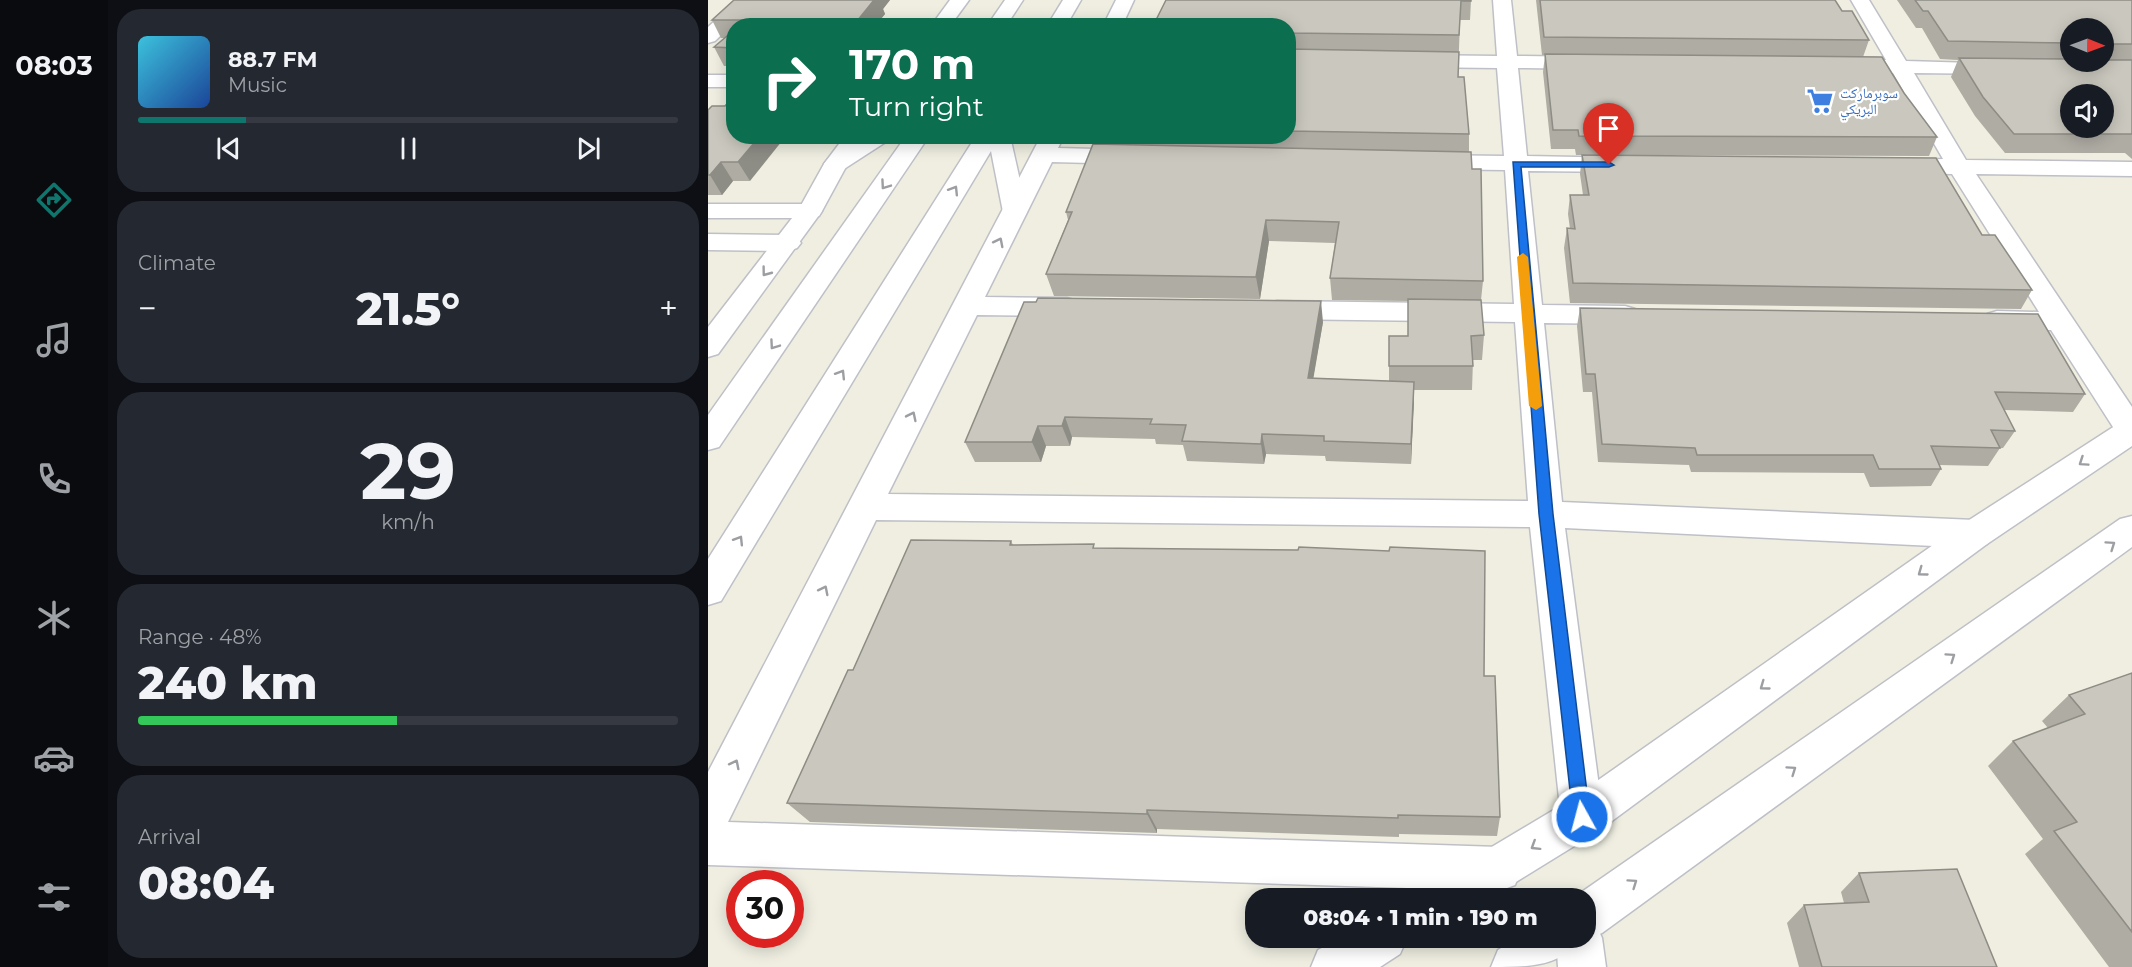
<!DOCTYPE html>
<html lang="en">
<head>
<meta charset="utf-8">
<style>
  :root { --surface:#171b24; --page:#242831; --text:#f1f3f6; --muted:#9ea1a6; --line:#363941; --accent:#0f766e }
  body { margin:0; font-family:Montserrat,"Noto Naskh Arabic",sans-serif; background:var(--page); color:var(--text); height:100vh; display:flex; flex-direction:column; font-size:22px; white-space:nowrap }
  * { box-sizing:border-box; margin:0 }
  p { font-size:20px; color:var(--muted) }
  .icon { flex:none; width:33px; height:33px; fill:none; stroke:currentColor; stroke-width:2; stroke-linecap:round; stroke-linejoin:round }
  .map { position:relative; flex:1; overflow:hidden }
  .drawer { display:flex; flex-direction:column; gap:9px; padding:9px; background:#0d0f14; width:600px }
  .drawer>* { flex:none }
  .guide { position:absolute; left:18px; top:18px; width:570px; height:126px; border-radius:24px; box-shadow:0 3px 15px #0003; background:#0b6e4f; color:#fff; overflow:hidden }
  .needle { width:39px; rotate:91deg }
  .tools { position:absolute; left:1352px; top:18px; display:grid; gap:12px }
  .tools a { display:grid; place-items:center; width:54px; height:54px; border-radius:50%; background:var(--surface); box-shadow:0 3px 15px #0003; font-size:30px }
  .speed { position:absolute; left:18px; top:870px; display:flex; gap:12px; font-size:30px; font-weight:700; text-align:center }
  .speed>* { display:grid; place-content:center; width:78px; height:78px; border-radius:50%; background:var(--surface); box-shadow:0 3px 15px #0003; line-height:1 }
  .speed .limit { border:9px solid #d22; background:#fff; color:#111 }
  .pin { position:absolute; display:grid; place-items:center; width:51px; height:51px; color:#fff; margin:-62px -26px; border-radius:50% 50% 50% 0; rotate:-45deg; box-shadow:0 0 6px #0007 }
  .pin .icon { rotate:45deg }
  .me { position:absolute; width:66px; margin:-33px; rotate:353deg; stroke-linejoin:round; filter:drop-shadow(0 0 4px #0008) }
  .turn { display:flex; align-items:center; gap:21px; height:126px; padding:0 24px; font-size:27px }
  .turn .icon { width:78px; height:78px; stroke-width:2.5 }
  .turn b { display:block; font-size:42px; line-height:51px }
  .big { font-size:45px; font-weight:800; line-height:1.1 }
  .drawer .card { flex:1; display:flex; flex-direction:column; justify-content:center; gap:9px; min-width:0; padding:0 21px; border-radius:24px; background:var(--page) }
  .drawer .dial { align-items:center; gap:0 }
  .dial b { font-size:78px; line-height:1 }
  .song { display:flex; align-items:center; gap:18px }
  .cover { width:72px; height:72px; border-radius:9px; background:linear-gradient(135deg,hsl(190 70% 55%),hsl(220 70% 35%)) }
  .played { height:6px; border-radius:3px; background:linear-gradient(90deg,var(--accent) 20%,var(--line) 20%) }
  .keys { display:flex; justify-content:space-around; direction:ltr }
  .heat { display:flex; justify-content:space-between; align-items:center; font-size:33px; direction:ltr }
  .charge { height:9px; border-radius:4px; background:linear-gradient(90deg,#34c759 48%,var(--line) 0) }
  .trip { position:absolute; left:537px; top:888px; width:351px; height:60px; border-radius:24px; background:var(--surface); box-shadow:0 3px 15px #0003; font-weight:800; line-height:60px; text-align:center }
  main { display:flex; flex:1; min-height:0 }
  .menu { display:flex; flex-direction:column; width:108px; justify-content:space-around; align-items:center; background:#090b0e; color:var(--muted) }
  .menu .icon { width:42px; height:42px }
  .menu .active { color:var(--accent) }
  .menu b { font-size:27px; color:var(--text) }
  .map>svg:first-child { display:block }
</style>
</head>
<body>
<main>
<nav class="menu">
<b>08:03</b>
<svg class="icon active" aria-label="directions" viewBox="0 0 24 24"><path d="M12 3l9 9-9 9-9-9zM9 14v-3h6M13 9l2 2-2 2"/></svg>
<svg class="icon" aria-label="music" viewBox="0 0 24 24"><path d="M9 18V5l10-2v13"/><circle cx="6" cy="18" r="3"/><circle cx="16" cy="16" r="3"/></svg>
<svg class="icon" aria-label="phone" viewBox="0 0 24 24"><path d="M5 4h4l2 5-3 2q2 4 5 5l2-3 5 2v4C11 20 4 13 5 4z"/></svg>
<svg class="icon" aria-label="climate" viewBox="0 0 24 24"><path d="M12 3v18M4 7l16 10M4 17L20 7"/></svg>
<svg class="icon" aria-label="car" viewBox="0 0 24 24"><path d="M5 17H2v-5l4-1 3-4h7l3 4 3 1v5h-3M9 17h6M6 11h13"/><circle cx="7" cy="17" r="2"/><circle cx="17" cy="17" r="2"/></svg>
<svg class="icon" aria-label="filters" viewBox="0 0 24 24"><path d="M4 7h16M4 17h16"/><circle cx="9" cy="7" r="2"/><circle cx="15" cy="17" r="2"/></svg>
</nav>
<section class="drawer">
<div class="card">
<div class="song"><i class="cover"></i><div><b>88.7 FM</b><p>Music</p></div></div>
<div class="played"></div>
<div class="keys"><svg class="icon" aria-label="previous" viewBox="0 0 24 24"><path d="M18 5L8 12l10 7zM5 5v14"/></svg><svg class="icon" aria-label="pause" viewBox="0 0 24 24"><path d="M8 5v14M16 5v14"/></svg><svg class="icon" aria-label="next" viewBox="0 0 24 24"><path d="M6 5l10 7-10 7zM19 5v14"/></svg></div>
</div>
<div class="card"><p>Climate</p>
<div class="heat"><a>−</a><b class="big">21.5°</b><a>+</a></div>
</div>
<div class="card dial"><b>29</b><p>km/h</p></div>
<div class="card"><p>Range · 48%</p><b class="big">240 km</b><div class="charge"></div></div>
<div class="card"><p>Arrival</p><b class="big">08:04</b></div>
</section>
<div class="map">
<svg width="1424" height="967" viewBox="0 0 1424 967">
  <rect width="100%" height="100%" fill="#efeee1"/>
  <g fill="none" stroke-linecap="round" stroke-linejoin="round">
    <g stroke="#bfc0c7" stroke-width="3">
      <g id="minor">
        <polygon points="30,0 50,0 7,41 0,43 0,27"/>
        <polygon points="242,0 261,0 242,26 223,26"/>
        <polygon points="408,0 426,0 414,26 395,26"/>
        <polygon points="785,0 803,0 809,56 882,57 889,59 892,63 889,67 882,69 810,68 819,156 919,158 927,160 931,165 927,170 919,172 820,171 834,305 917,306 927,309 931,315 927,321 917,324 836,323 854,502 1267,520 1279,524 1284,534 1279,544 1267,548 857,528 895,817 889,832 874,838 859,832 853,817 822,527 168,520 20,822 791,847 807,853 813,869 807,885 791,891 0,865 0,772 333,136 356,136 350,148 424,150 432,152 436,157 432,162 424,164 344,162 277,297 359,298 369,301 373,307 369,313 359,316 269,315 180,494 820,501 807,322 569,319 559,316 555,310 559,304 569,301 806,304 797,170 718,169 710,167 706,162 710,157 718,155 796,156 789,68 705,67 698,65 695,61 698,57 705,55 789,56"/>
        <polygon points="1143,0 1161,0 1198,61 1300,64 1303,68 1300,72 1293,74 1206,73 1258,160 1424,162 1424,176 1268,174 1424,407 1424,441 1412,438 1343,330 1289,329 1279,326 1275,320 1279,314 1289,311 1331,312 1244,174 1189,173 1181,171 1177,166 1181,161 1235,159 1185,73 1134,72 1127,70 1124,66 1127,62 1178,60"/>
        <rect x="0" y="75" width="26" height="12"/>
        <polygon points="137,136 160,136 139,165 114,211 10,354 0,357 0,327 91,209 116,164"/>
        <polygon points="878,917 887,922 894,938 898,967 850,967 848,938 878,938"/>
      </g>
    </g>
    <g stroke="#bfc0c7" stroke-width="3">
      <g id="tertiary">
        <polygon points="297,0 315,0 298,26 279,26"/>
        <polygon points="355,0 373,0 358,26 339,26"/>
        <polygon points="159,136 187,136 136,169 120,169 116,164 120,159"/>
        <polygon points="198,136 221,136 11,447 0,450 0,415"/>
        <polygon points="268,136 302,136 319,212 316,217 307,219 298,217 295,212 283,151 13,601 0,605 0,559"/>
        <polygon points="0,204 102,204 111,206 114,211 111,216 102,218 0,218"/>
        <polygon points="0,234 80,235 89,238 93,243 89,248 80,251 0,250"/>
        <polygon points="1424,419 1424,446 1279,544 889,832 782,898 719,898 725,882 859,802 1255,524 1413,422"/>
        <polygon points="1424,516 1424,547 894,933 878,940 872,938 878,938 878,898 865,898 1412,519"/>
        <polygon points="632,938 699,938 692,954 672,967 603,967 610,950"/>
        <path d="M809 938H871C854 967 821 967 783 967L790 950Z"/>
      </g>
    </g>
    <use href="#minor" fill="#fff" fill-rule="evenodd"/>
    <use href="#tertiary" fill="#fff" fill-rule="evenodd"/>
  </g>
  <g fill="#aeaca3" fill-rule="evenodd">
    <polygon points="26,0 182,0 175,9 177,14 167,26 26,26 26,66 16,66 6,47 16,38 13,38 4,20"/>
    <polygon points="763,0 762,20 752,20 750,77 761,134 761,152 775,281 773,300 776,335 774,360 765,360 764,390 706,390 703,464 618,461 617,456 558,454 556,464 479,461 475,445 448,444 447,439 364,437 362,446 338,446 333,462 267,462 257,442 615,322 605,378 681,381 681,366 700,336 700,301 624,300 622,278 627,243 561,241 552,299 346,296 338,274 360,220 358,212 399,145 397,136 580,136 580,26"/>
    <polygon points="828,0 1127,0 1134,11 1161,40 1155,57 1196,93 1229,137 1221,156 961,155 1274,235 1324,290 1313,309 862,303 856,248 859,228 862,229 860,214 862,195 875,195 872,174 874,155 868,155 867,149 843,149 835,72 837,55 834,55"/>
    <path d="M1189 0H1424V159L1417 153H1297L1267 116 1243 77 1250 60 1232 59 1214 28H1208ZM1362 28H1395V62H1362Z"/>
    <polygon points="17,106 42,181 25,181 14,195 0,195 0,110"/>
    <polygon points="872,308 1377,394 1365,412 1296,410 1307,431 1295,448 1292,448 1280,466 1231,465 1233,469 1223,486 1162,487 1156,473 983,472 981,465 890,462 884,392 875,392 869,326"/>
    <polygon points="303,541 305,545 388,548 776,676 792,817 789,836 691,834 691,837 449,829 449,833 102,822 79,803 145,670"/>
    <polygon points="1424,673 1424,967 1401,967 1317,854 1335,839 1280,766 1305,741 1340,728 1334,721 1361,695"/>
    <polygon points="1151,873 1289,967 1091,967 1079,923 1096,905 1136,903 1133,892"/>
  </g>
  <g fill="#8d8c85">
    <polygon points="165,0 182,0 175,9 177,14 167,26 145,26"/>
    <polygon points="52,136 78,136 42,181 30,162"/>
    <polygon points="13,162 25,181 14,195 2,175"/>
    <polygon points="558,220 561,241 552,299 548,277"/>
    <polygon points="613,301 615,322 602,398 600,378"/>
    <polygon points="706,382 706,402 703,464 703,444"/>
    <polygon points="357,417 364,437 362,446 354,426"/>
    <polygon points="330,426 338,446 333,462 324,442"/>
    <polygon points="554,434 558,454 556,464 553,444"/>
    <polygon points="439,810 449,829 449,833 439,814"/>
  </g>
  <g fill="#cac8be" stroke="#8d8c85" stroke-width="1.5" fill-rule="evenodd">
    <polygon points="26,0 166,0 145,26 30,26 36,20 4,20"/>
    <polygon points="458,0 763,0 763,1 753,1 751,35 580,33 580,26 445,26"/>
    <polygon points="832,0 1127,0 1134,11 1144,11 1161,40 836,37"/>
    <polygon points="1207,0 1424,0 1424,44 1395,44 1395,28 1362,28 1362,43 1240,41 1220,11 1215,11"/>
    <polygon points="26,30 26,48 6,47"/>
    <polygon points="580,49 751,52 750,77 756,77 761,134 580,131"/>
    <polygon points="837,54 1174,57 1196,93 1229,137 871,136 870,130 845,130"/>
    <path d="M1251 58 1362 59V62H1395V60H1424V134H1306L1275 97ZM1362 94H1395V128H1362Z"/>
    <polygon points="26,96 26,136 52,136 30,162 13,162 2,175 0,175 0,110 4,106 17,106"/>
    <polygon points="385,144 763,152 764,169 773,169 775,281 622,278 631,222 558,220 548,277 338,274 364,212 358,212"/>
    <polygon points="874,155 1228,158 1274,235 1287,235 1324,290 865,283 859,228 867,229 862,195 881,195"/>
    <polygon points="330,298 613,301 600,378 706,382 703,444 616,441 616,436 554,434 553,444 474,441 478,425 442,424 444,419 357,417 354,426 330,426 324,442 257,442 316,302 328,302"/>
    <polygon points="700,299 773,300 776,335 763,336 765,366 681,366 681,336 700,336"/>
    <polygon points="872,308 1330,314 1377,394 1287,392 1307,431 1283,430 1292,448 1223,446 1233,469 1171,469 1165,455 989,455 987,448 894,444 887,374 878,374"/>
    <polygon points="203,540 303,541 302,545 386,544 385,548 590,550 591,547 681,551 682,547 777,551 776,676 787,676 792,817 690,815 690,818 439,810 439,814 79,803 140,670 145,670"/>
    <polygon points="1424,673 1424,932 1346,831 1369,822 1305,741 1377,714 1361,695"/>
    <polygon points="1249,869 1289,967 1114,967 1096,905 1161,902 1151,873"/>
  </g>
  <defs><path id="oneway-chevron" d="M-2-3.5L2.5 0L-2 3.5" fill="none" stroke-width="1.6" stroke-linecap="round" stroke-linejoin="round" transform="scale(1.5)"/></defs>
  <g stroke="#9c9ea2">
    <use href="#oneway-chevron" transform="translate(177 185) rotate(125)"/>
    <use href="#oneway-chevron" transform="translate(246 190) rotate(-58)"/>
    <use href="#oneway-chevron" transform="translate(291 242) rotate(-63)"/>
    <use href="#oneway-chevron" transform="translate(58 272) rotate(127)"/>
    <use href="#oneway-chevron" transform="translate(66 345) rotate(125)"/>
    <use href="#oneway-chevron" transform="translate(133 374) rotate(-58)"/>
    <use href="#oneway-chevron" transform="translate(204 416) rotate(-64)"/>
    <use href="#oneway-chevron" transform="translate(1375 462) rotate(146)"/>
    <use href="#oneway-chevron" transform="translate(31 540) rotate(-58)"/>
    <use href="#oneway-chevron" transform="translate(1403 545) rotate(-35)"/>
    <use href="#oneway-chevron" transform="translate(1214 572) rotate(144)"/>
    <use href="#oneway-chevron" transform="translate(116 590) rotate(-63)"/>
    <use href="#oneway-chevron" transform="translate(1243 657) rotate(-35)"/>
    <use href="#oneway-chevron" transform="translate(1056 686) rotate(144)"/>
    <use href="#oneway-chevron" transform="translate(27 764) rotate(-63)"/>
    <use href="#oneway-chevron" transform="translate(1084 770) rotate(-35)"/>
    <use href="#oneway-chevron" transform="translate(827 846) rotate(148)"/>
    <use href="#oneway-chevron" transform="translate(925 883) rotate(-35)"/>
  </g>
  <polygon fill="#1a73e8" stroke="#114b97" stroke-width="1.5" points="805,162 901,162 906,165 901,167 813,167 845,514 882,817 880,823 874,825 867,823 865,817 831,514"/>
  <polygon fill="#f59e0b" points="815,253 820,257 834,406 828,410 821,406 809,257"/>
  <defs>
    <g id="supermarket-bare" transform="scale(2.07)"><path d="M-6-5.5h2.5l.6 2H6L4.5 2H-2.5L-4.4-4H-6ZM-1.5 3.2a1.3 1.3 0 1 0 .1 0ZM3 3.2a1.3 1.3 0 1 0 .1 0Z" fill="#3f7fe0" stroke="#fff" stroke-width="2.5" paint-order="stroke"/></g>
  </defs>
  <g fill-rule="evenodd">
    <use href="#supermarket-bare" x="1112" y="101"/>
  </g>
  <g text-anchor="middle" stroke-width="4.5" stroke-linejoin="round" paint-order="stroke">
    <g font-size="14" fill="#366cbe" stroke="#fff" text-anchor="start">
      <text x="1132" y="98">سوبرماركت<tspan x="1132" dy="16">البريكي</tspan></text>
    </g>
  </g>
</svg>
<div class="tools">
<a><svg class="needle" viewBox="-14 -14 28 28"><path d="M0-13l5 13h-10z" fill="#e53935"/><path d="M0 13l5-13h-10z" fill="#9ea1a6"/></svg></a>
<a><svg class="icon" aria-label="sound" viewBox="0 0 24 24"><path d="M4 9h4l5-4v14l-5-4H4zM17 9q2 3 0 6"/></svg></a>
</div>
<div class="speed"><div class="limit">30</div></div>
<div class="pin" style="left:901px;top:165px;background:#d93025"><svg class="icon" aria-label="arrive" viewBox="0 0 24 24"><path d="M6 21V4h12l-3 4 3 4H6"/></svg></div>
<svg class="me" style="left:874px;top:817px" viewBox="-20 -20 40 40"><circle r="17" fill="#1a73e8" stroke="#fff" stroke-width="3"/><path d="M0-11L8 9 0 5-8 9z" fill="#fff"/></svg>
<div class="trip">08:04 · 1 min · 190 m</div>
<div class="guide">
<div class="turn"><svg class="icon" aria-label="right" viewBox="0 0 24 24"><path d="M7 20v-9h11M14 6l5 5-5 5"/></svg><div><b>170 m</b>Turn right</div></div>
</div>
</div>
</main>
</body>
</html>
